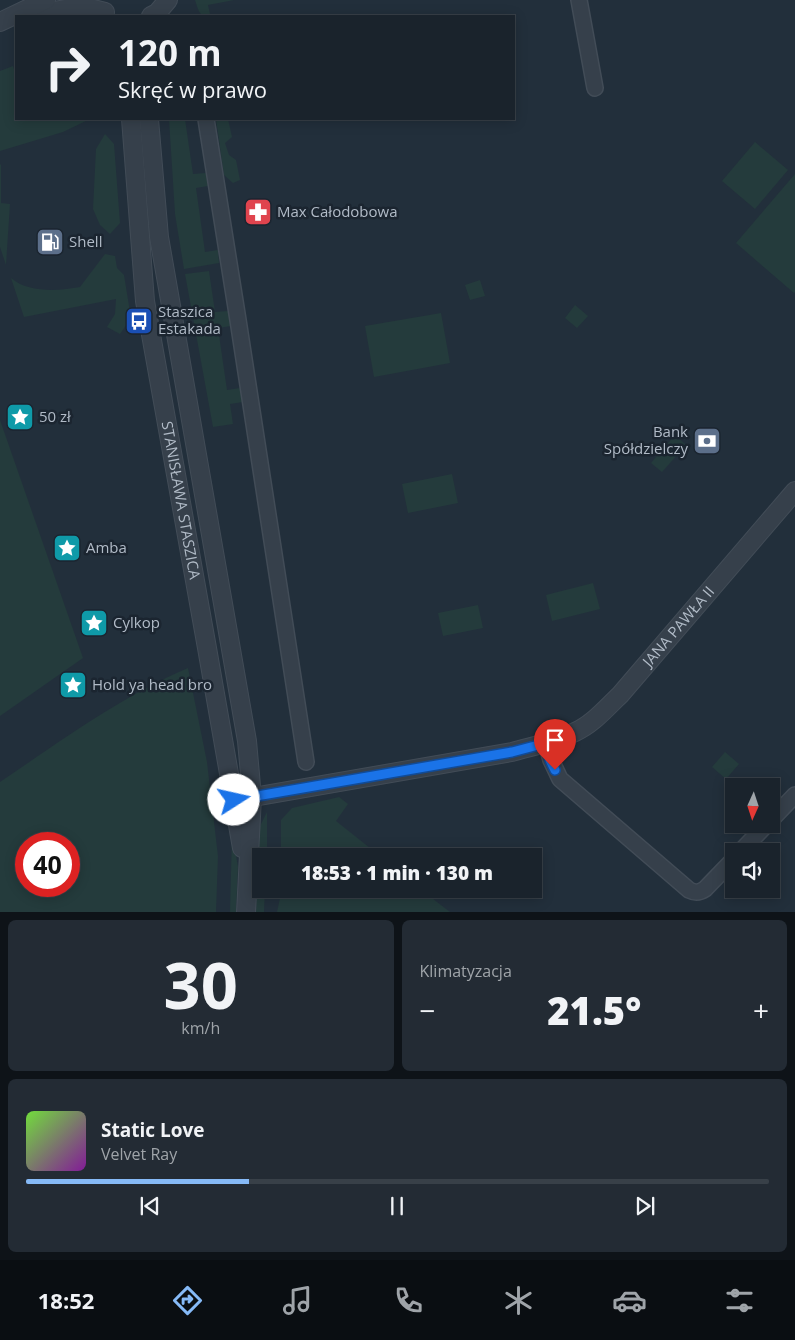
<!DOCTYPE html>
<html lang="pl">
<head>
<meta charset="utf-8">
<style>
  :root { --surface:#1a232c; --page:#232b34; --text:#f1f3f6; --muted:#9fa4a9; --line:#384048; --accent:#86baf7 }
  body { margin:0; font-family:"Open Sans",sans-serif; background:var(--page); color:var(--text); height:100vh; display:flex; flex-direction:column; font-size:19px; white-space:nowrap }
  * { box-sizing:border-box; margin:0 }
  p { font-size:16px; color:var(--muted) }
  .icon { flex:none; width:28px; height:28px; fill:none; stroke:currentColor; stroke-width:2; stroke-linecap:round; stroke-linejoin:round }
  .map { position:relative; height:912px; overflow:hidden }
  .side { display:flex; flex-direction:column; gap:8px; padding:8px; background:#0e1318; flex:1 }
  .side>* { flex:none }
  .banner { position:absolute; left:15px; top:15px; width:500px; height:105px; border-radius:0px; box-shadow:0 2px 12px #0003,0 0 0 1px var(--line); background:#1a232c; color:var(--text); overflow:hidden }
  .needle { width:32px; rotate:183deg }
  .tools { position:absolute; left:725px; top:778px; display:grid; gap:10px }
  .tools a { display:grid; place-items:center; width:55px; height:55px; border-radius:0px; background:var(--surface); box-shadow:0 2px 12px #0003,0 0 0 1px var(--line); font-size:25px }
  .speed { position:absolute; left:15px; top:832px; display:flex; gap:10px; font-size:25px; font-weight:700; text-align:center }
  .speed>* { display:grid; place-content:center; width:65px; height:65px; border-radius:50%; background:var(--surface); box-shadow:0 2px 12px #0003,0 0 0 1px var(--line); line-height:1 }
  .speed .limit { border:8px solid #d22; background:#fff; color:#111 }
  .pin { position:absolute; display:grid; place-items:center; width:42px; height:42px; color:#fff; margin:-51px -21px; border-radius:50% 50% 50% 0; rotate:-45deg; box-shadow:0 0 5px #0007 }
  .pin .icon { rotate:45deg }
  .me { position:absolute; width:55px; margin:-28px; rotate:80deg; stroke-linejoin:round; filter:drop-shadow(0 0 4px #0008) }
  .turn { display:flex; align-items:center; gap:18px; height:105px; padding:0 20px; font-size:22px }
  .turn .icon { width:65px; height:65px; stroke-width:2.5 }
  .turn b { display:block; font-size:35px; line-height:42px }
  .big { font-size:38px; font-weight:800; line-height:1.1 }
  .side .card { flex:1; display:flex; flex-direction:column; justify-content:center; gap:8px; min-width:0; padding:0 18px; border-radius:8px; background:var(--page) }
  .side .dial { align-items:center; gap:0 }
  .dial b { font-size:65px; line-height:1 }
  .song { display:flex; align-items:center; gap:15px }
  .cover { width:60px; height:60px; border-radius:8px; background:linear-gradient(135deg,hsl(100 70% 55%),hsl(290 70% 35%)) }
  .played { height:5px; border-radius:2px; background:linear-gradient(90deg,var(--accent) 30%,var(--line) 30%) }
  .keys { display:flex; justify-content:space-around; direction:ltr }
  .heat { display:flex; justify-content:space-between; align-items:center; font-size:28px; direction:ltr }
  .side .tiles { flex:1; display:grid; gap:8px; grid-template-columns:1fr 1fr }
  .card:last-child { grid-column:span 2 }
  .trip { position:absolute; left:252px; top:848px; width:290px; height:50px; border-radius:0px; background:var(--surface); box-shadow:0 2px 12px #0003,0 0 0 1px var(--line); font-weight:800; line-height:50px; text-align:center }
  .tabs { display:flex; height:80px; justify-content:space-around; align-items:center; background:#0a0e12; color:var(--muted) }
  .tabs .icon { width:35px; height:35px }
  .tabs .on { color:var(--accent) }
  .tabs b { font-size:22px; color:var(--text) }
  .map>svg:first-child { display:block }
</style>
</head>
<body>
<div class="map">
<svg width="795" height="913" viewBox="0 0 795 913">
  <rect width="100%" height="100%" fill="#222f3b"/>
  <g fill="#243b3c" fill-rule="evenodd">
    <path d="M195 0H234L208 5 210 14 208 16C198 16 198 8 195 0Z"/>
    <polygon points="13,66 16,75 16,119 90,119 63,132 0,151 0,71"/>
    <polygon points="169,119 185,119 193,174 206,173 208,186 196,188 205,252 218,250 219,263 184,269 175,214"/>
    <polygon points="216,119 228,119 232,137 225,143 229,155 236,160 240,180 233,183 224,175"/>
    <polygon points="105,134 114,144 120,223 110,234 100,225 93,209 96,149"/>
    <polygon points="755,142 788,170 755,209 722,181"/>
    <polygon points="0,164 1,165 1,203 10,204 6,265 0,247"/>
    <polygon points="795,174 795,292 794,293 736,243"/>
    <path d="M105 254 115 256 117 268 124 275 131 318 120 334 107 327 115 314 116 299 24 317 11 278C28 293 59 291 80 287Z"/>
    <polygon points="209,271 215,312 228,311 231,326 218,328 227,390 240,388 243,402 230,404 233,424 213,427 185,274"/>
    <polygon points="480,280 485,296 470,300 465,285"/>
    <polygon points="575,305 588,316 577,328 565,318"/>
    <polygon points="441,313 450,363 374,377 365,326"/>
    <polygon points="0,420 83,658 0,716"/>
    <polygon points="675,435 686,445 662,472 651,463"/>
    <polygon points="452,474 458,503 408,513 402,484"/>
    <polygon points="593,583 600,609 552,621 546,595"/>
    <polygon points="478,605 483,628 443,636 438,613"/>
    <path d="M188 668 207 762 218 856 216 912H0V782C61 741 120 697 188 668ZM26 844H69V886H26Z"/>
    <polygon points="725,752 739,764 726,779 712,767"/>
    <polygon points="339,797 348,804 336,821 380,856 281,856 281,820 292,808"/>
    <polygon points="267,812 267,856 261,856 261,889 265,889 264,912 256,912 259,828"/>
    <polygon points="232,833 238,867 236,912 230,913"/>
    <polygon points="279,889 420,889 450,912 277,912 280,898"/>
  </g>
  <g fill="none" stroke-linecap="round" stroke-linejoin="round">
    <g stroke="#424c57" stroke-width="18">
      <g id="minor">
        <polyline points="579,0 595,88"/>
        <polyline points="206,119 238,320 306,762"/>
        <path d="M546 743 551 760 560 779 689 890C695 893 699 893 705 889L734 859"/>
        <polyline points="771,820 795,795"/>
        <polyline points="741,851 767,824"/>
      </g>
    </g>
    <g stroke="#424c57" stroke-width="20">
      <g id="tertiary">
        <polyline points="27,16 82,6 105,12"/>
        <polyline points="151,16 157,13 168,0"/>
        <polyline points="0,22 46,0"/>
        <path id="s1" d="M131 119 145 301 207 648 242 848"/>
        <polyline points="149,119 159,237 247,741 252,797 246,913"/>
        <path id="s2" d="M242 799 512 752C533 746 555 742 575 732 593 724 606 708 620 695L795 491"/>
      </g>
    </g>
    <use href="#minor" stroke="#36404b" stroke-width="15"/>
    <use href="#tertiary" stroke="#36404b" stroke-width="18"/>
  </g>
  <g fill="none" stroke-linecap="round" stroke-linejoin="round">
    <g stroke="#114b97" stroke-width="12">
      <polyline id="route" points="234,800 512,752 546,743 550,760 555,770"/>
    </g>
    <use href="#route" stroke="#1a73e8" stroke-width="9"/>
  </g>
  <defs>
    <g id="pharmacy-square" transform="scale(1.4375)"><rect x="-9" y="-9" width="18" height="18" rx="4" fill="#e0444e" stroke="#1b2530"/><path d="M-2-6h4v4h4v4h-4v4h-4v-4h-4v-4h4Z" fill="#fff"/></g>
    <g id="fuel-square" transform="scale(1.4375)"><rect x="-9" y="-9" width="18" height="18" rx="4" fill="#5c6f8a" stroke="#1b2530"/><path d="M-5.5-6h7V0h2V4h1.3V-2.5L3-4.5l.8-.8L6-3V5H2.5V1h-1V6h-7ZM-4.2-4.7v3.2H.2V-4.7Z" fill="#fff"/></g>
    <g id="bus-square" transform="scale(1.4375)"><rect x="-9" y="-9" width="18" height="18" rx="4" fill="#1a4fb4" stroke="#1b2530"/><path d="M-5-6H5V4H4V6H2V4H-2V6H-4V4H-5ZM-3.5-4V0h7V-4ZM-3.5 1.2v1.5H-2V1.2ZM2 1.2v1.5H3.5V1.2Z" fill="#fff"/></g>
    <g id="sight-square" transform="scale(1.4375)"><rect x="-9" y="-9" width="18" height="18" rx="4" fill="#0f9aa8" stroke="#1b2530"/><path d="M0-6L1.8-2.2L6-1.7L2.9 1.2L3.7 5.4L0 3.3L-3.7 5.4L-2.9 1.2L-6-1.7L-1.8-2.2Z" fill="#fff"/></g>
    <g id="bank-square" transform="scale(1.4375)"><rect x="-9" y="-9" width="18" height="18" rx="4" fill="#5c6f8a" stroke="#1b2530"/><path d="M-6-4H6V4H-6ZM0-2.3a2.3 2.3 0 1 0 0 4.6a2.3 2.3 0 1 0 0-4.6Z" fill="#fff"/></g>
  </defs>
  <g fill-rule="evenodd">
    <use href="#pharmacy-square" x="258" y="212"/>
    <use href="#fuel-square" x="50" y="242"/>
    <use href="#bus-square" x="139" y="321"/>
    <use href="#sight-square" x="20" y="417"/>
    <use href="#bank-square" x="707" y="441"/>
    <use href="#sight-square" x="67" y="548"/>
    <use href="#sight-square" x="94" y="623"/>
    <use href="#sight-square" x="73" y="685"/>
  </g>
  <g text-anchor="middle" stroke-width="5" stroke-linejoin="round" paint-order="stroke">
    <g font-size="15" fill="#b1bbc7" stroke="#1b2530" text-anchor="start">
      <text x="277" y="217">Max Całodobowa</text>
      <text x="69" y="247">Shell</text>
      <text x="158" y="317">Staszica<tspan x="158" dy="17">Estakada</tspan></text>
      <text x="39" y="422">50 zł</text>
      <text x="688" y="437" text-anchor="end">Bank<tspan x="688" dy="17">Spółdzielczy</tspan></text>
      <text x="86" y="553">Amba</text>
      <text x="113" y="628">Cylkop</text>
      <text x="92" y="690">Hold ya head bro</text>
    </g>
    <g font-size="15" fill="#b1bbc7" stroke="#1b2530">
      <text dy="5" stroke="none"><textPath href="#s1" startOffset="385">STANISŁAWA STASZICA</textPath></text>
      <text dy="5" stroke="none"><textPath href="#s2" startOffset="489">JANA PAWŁA II</textPath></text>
    </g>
  </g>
</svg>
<div class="tools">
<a><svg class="needle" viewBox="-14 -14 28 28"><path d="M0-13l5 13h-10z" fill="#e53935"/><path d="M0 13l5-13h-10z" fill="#9fa4a9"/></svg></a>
<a><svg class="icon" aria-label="sound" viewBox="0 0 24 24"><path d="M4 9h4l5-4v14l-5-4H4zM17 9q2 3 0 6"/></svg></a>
</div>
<div class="speed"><div class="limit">40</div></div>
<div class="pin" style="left:555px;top:770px;background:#d93025"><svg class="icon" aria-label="arrive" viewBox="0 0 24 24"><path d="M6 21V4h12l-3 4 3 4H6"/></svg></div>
<svg class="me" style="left:234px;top:800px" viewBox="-20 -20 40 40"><circle r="19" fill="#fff"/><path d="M0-13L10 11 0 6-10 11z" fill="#1a73e8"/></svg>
<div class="trip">18:53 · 1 min · 130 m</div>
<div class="banner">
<div class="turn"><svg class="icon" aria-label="right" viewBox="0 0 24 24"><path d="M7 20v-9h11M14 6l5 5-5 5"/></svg><div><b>120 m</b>Skręć w prawo</div></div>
</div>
</div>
<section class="side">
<div class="tiles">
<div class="card dial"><b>30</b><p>km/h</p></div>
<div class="card"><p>Klimatyzacja</p>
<div class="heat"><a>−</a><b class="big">21.5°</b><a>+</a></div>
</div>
<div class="card">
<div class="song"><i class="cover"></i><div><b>Static Love</b><p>Velvet Ray</p></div></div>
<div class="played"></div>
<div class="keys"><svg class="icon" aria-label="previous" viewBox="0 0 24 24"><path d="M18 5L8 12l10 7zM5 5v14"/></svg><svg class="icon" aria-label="pause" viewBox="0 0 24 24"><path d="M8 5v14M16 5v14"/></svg><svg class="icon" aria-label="next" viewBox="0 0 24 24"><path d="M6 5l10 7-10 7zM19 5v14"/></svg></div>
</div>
</div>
</section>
<nav class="tabs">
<b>18:52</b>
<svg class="icon on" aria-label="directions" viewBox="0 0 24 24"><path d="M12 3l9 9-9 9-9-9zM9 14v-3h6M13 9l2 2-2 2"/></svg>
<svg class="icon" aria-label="music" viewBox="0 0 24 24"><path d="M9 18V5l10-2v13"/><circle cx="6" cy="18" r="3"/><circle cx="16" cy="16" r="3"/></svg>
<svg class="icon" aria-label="phone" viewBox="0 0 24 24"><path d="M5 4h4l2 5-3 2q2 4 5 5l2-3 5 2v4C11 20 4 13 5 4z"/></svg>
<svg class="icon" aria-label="climate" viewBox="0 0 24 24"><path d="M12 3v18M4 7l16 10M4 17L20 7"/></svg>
<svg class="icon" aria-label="car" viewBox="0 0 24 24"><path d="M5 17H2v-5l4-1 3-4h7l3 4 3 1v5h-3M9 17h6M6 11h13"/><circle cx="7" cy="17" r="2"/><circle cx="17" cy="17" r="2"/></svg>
<svg class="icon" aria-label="filters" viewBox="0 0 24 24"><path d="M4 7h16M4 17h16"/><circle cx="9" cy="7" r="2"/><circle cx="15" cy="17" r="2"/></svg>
</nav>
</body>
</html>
